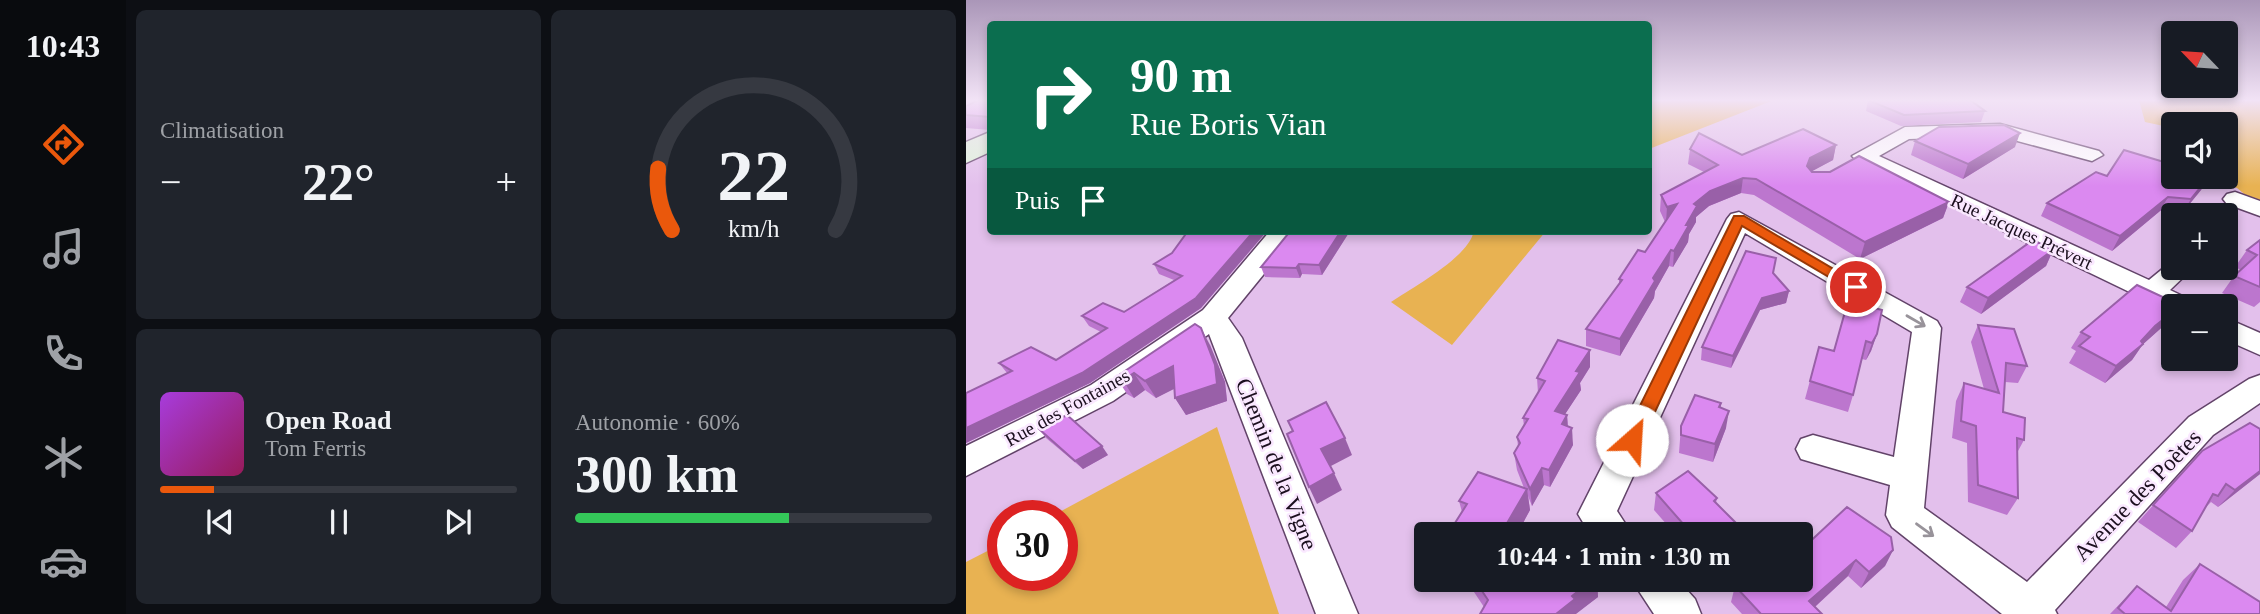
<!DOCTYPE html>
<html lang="fr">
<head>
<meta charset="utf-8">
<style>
  :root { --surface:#171b24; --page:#20242c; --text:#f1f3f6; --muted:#9ea1a6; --line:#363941; --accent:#ea580c }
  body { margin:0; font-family:Georgia,serif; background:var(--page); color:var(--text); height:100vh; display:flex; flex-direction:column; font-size:26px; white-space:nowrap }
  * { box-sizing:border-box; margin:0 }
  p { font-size:23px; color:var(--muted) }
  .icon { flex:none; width:38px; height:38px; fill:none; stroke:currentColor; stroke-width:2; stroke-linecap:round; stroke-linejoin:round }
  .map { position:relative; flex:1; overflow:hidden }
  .side { display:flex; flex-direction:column; gap:10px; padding:10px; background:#0d0f14; width:840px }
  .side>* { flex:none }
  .guide { position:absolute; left:21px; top:21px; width:665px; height:214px; border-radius:7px; box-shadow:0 4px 10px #0003; background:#0b6e4f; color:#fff; overflow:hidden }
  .needle { width:46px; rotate:295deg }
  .controls { position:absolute; left:1195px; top:21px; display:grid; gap:14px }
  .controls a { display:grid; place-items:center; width:77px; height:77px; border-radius:7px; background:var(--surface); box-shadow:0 4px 10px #0003; font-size:35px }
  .speed { position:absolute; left:21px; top:500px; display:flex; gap:14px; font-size:35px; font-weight:700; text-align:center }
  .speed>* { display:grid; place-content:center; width:91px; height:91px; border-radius:50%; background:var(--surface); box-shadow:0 4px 10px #0003; line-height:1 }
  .speed .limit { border:10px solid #d22; background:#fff; color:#111 }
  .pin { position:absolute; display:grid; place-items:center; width:60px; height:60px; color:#fff; margin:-30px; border:4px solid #fff; border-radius:50%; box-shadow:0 2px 7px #0007 }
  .me { position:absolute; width:77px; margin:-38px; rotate:26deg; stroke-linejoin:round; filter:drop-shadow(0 0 5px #0008) }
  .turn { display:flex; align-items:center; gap:24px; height:147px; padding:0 28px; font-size:32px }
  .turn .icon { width:91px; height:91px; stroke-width:2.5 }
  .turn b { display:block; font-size:49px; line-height:60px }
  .then { display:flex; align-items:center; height:66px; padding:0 28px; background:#0003; gap:14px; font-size:26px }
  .big { font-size:52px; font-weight:600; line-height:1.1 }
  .side .widget { flex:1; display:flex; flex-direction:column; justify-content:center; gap:10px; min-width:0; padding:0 24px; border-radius:10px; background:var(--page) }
  .side .dial { align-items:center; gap:0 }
  .dial svg { height:182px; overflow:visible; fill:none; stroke:var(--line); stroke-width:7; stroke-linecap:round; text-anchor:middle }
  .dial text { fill:var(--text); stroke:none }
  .song { display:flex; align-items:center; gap:21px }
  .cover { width:84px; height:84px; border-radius:10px; background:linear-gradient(135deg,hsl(280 70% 55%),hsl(330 70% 35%)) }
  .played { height:7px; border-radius:4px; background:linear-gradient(90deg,var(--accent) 15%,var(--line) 15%) }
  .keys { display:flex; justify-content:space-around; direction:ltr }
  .heat { display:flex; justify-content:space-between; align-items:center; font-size:38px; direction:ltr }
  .charge { height:10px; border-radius:5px; background:linear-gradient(90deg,#34c759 60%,var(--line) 0) }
  .side .tiles { flex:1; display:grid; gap:10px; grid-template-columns:repeat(2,1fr) }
  .trip { position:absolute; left:448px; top:522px; width:399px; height:70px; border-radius:7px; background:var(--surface); box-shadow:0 4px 10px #0003; font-weight:600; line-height:70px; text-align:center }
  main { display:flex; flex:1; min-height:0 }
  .tabs { display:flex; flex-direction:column; width:126px; justify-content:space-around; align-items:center; background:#090b0e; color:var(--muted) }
  .tabs .icon { width:49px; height:49px }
  .tabs .selected { color:var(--accent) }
  .tabs b { font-size:32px; color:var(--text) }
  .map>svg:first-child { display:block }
</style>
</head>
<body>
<main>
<nav class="tabs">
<b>10:43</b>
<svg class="icon selected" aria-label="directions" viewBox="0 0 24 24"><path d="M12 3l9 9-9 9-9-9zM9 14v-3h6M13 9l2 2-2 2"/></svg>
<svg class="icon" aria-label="music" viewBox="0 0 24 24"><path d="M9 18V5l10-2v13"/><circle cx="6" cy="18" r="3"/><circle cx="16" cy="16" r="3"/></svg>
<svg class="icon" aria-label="phone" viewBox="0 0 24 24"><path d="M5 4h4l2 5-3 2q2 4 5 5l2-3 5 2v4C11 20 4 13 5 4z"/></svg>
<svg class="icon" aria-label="climate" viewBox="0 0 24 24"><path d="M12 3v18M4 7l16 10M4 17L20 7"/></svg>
<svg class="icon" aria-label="car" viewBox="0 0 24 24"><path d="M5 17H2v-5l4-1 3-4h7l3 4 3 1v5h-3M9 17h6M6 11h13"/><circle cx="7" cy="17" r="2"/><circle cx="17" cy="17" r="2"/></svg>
</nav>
<section class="side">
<div class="tiles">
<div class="widget"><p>Climatisation</p>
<div class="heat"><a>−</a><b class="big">22°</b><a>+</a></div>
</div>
<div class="widget dial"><svg viewBox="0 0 100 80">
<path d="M14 69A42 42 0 1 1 86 69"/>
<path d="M14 69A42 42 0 0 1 8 42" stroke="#ea580c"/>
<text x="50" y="56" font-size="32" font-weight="700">22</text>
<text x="50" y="72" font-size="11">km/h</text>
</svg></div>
<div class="widget">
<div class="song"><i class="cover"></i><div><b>Open Road</b><p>Tom Ferris</p></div></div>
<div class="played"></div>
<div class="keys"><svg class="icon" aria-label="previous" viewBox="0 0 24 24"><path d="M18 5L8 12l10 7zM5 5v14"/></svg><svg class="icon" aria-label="pause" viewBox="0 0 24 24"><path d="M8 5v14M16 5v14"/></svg><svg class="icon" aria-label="next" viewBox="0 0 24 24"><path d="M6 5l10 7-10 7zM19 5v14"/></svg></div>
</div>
<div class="widget"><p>Autonomie · 60%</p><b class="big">300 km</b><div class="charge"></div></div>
</div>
</section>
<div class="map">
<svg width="1294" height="614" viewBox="0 0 1294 614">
  <rect width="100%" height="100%" fill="#e3c0ec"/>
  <g fill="#e8b252">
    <polygon points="683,100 808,100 683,149"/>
    <polygon points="1173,100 1294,100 1294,207 1271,188 1252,182 1254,177 1260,177 1264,141 1260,139 1260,124 1208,124 1207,128 1179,122"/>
    <path d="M508 231H580L486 345 425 302C447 287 502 258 508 231Z"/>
    <polygon points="251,427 313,614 0,614 0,562 37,543 37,576 96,576 96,516 86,516"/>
  </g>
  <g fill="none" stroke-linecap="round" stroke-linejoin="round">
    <g stroke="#624369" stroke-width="3">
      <g id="street">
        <polygon points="1034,124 1133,151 1137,155 1126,161 1033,136 943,139 913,156 1183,280 1205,262 1208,262 1208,268 1227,268 1204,290 1225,300 1229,306 1208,306 1208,313 1205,312 890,160 886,156 939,127"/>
        <polygon points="1269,192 1294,201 1294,216 1261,204 1257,199 1261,194"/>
        <polygon points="773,212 971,321 975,328 958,508 1061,582 1223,417 1283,379 1294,375 1294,403 1247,435 1089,610 1091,614 1036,614 926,527 920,515 924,485 835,459 830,449 835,439 847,435 928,457 946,332 779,233 651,511 666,534 624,534 612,514 761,219 765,214"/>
        <polygon points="304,231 328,231 324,242 262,318 276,338 392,614 350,614 243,334 147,401 0,476 0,446 125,385 237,310"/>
        <polygon points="1260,318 1294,333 1294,355 1260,340"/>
        <polygon points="665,579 711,579 729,599 735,614 688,614"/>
      </g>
    </g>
    <g stroke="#624369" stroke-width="3">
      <polygon id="secondary" points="24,132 24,152 0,163 0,142"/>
    </g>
    <use href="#street" fill="#fff" fill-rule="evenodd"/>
    <use href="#secondary" fill="#dff3da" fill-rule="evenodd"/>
  </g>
  <g fill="#bc76ce">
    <polygon points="24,100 24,130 0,128 0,106"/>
    <polygon points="902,100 1019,111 1015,122 935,126 900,111"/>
    <polygon points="949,141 1049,147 997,179 945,155"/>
    <polygon points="870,145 867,160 845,171 846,172 983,202 977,218 894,259 788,195 775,193 743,206 730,217 730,222 723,234 722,242 707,267 703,266 689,291 688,298 654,356 620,346 620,329 653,284 653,279 679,252 699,222 694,211 695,195 738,172 722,164 724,149 776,155"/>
    <polygon points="1141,176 1243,177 1235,190 1217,212 1194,211 1146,251 1075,216 1081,203"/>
    <polygon points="222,231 301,231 235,308 124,383 0,443 0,393 41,373 33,363 90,360 135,332 123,326 116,316 158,312 208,280 193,274 188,264 206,253"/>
    <polygon points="384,231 356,275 336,274 334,278 299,277 295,267 322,234"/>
    <polygon points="1294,240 1294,302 1288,307 1256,293 1268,276 1275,270 1269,267 1281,250"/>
    <polygon points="1087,250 1080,266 1015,314 994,302 1001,287"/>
    <polygon points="807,273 823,291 820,303 794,310 765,368 735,360 736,347"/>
    <polygon points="1214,306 1203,321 1177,344 1166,360 1139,383 1103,363 1110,351 1105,348 1115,332"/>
    <polygon points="1012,325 1061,366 1052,383 1039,382 1037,412 1058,440 1052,451 1052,498 1041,515 1002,502 1001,443 986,438 990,401 998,383 1018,389 1005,342"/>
    <polygon points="911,334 905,351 900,360 896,359 887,395 882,412 839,399 853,347 868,351"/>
    <polygon points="244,345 259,382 261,401 220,415 209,398 208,388 190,398 179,390 168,398 161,394 150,377"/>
    <polygon points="624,367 614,383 615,390 599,414 601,415 602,426 607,445 584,487 578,485 566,506 562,496 564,510 551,534 482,534 496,512 493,501 558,488 551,470 548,453 552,446 551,437 558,426 557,418 572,393 571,378"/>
    <polygon points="755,403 755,408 760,428 747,462 713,453 715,426"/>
    <polygon points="73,429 142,455 117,469 80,438"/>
    <polygon points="1294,429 1294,474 1252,507 1245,502 1239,508 1226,531 1210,548 1172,522 1236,451"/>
    <polygon points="690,493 751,498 750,503 769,522 767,534 709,534 688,510"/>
    <polygon points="835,550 927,550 919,566 895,588 882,576 849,607 856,614 776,614 765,602 769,586 835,579"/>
    <polygon points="1234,564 1294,614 1144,614 1171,586 1200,607 1217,580"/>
    <polygon points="489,579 631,579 632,597 610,613 518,607 500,580 493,585"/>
  </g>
  <g fill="#9960a8">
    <polygon points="1054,133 1049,147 997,179 1002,164"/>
    <polygon points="870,145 867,160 841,174 841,166 844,158"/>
    <polygon points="1243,177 1235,190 1217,212 1225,199"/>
    <polygon points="777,178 775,193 743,206 730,217 730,222 723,234 722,242 707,267 708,251 728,204 744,191"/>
    <polygon points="1202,197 1194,211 1146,251 1154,236"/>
    <polygon points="983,202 977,218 894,259 899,242"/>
    <polygon points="711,204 700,223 701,207"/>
    <polygon points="288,231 301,231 235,308 124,383 0,443 0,428"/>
    <polygon points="375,231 384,231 356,275 353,265"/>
    <polygon points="705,250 703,266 689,291 688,298 654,356 654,339 687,278"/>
    <polygon points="1087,250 1080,266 1015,314 1022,298"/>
    <polygon points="333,264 336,274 334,278 330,268"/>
    <polygon points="823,291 820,303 794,310 765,368 767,356 796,298"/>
    <polygon points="1208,311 1208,315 1203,321 1174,347 1177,344 1166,360 1139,383 1150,366 1189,326"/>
    <polygon points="235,328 244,345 259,382 261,401 220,415 209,398"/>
    <polygon points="911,334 905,351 900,360 906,343"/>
    <polygon points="624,350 624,367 614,383 615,390 590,428 589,411 610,371"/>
    <polygon points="207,366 218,384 190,398 179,381"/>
    <polygon points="168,373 179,390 168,398 157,380"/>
    <polygon points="763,411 760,428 747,462 749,444"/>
    <polygon points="601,415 602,432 596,424"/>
    <polygon points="606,428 607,445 584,487 583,470"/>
    <polygon points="379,438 386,455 363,467 355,449"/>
    <polygon points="136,446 142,455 117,469 109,461"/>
    <polygon points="576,468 578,485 566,506 564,489"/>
    <polygon points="1294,471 1294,474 1252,507 1269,490"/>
    <polygon points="368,473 376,490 351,504 343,487"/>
    <polygon points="561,489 564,510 551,534 542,534 540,525"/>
    <polygon points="769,522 767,534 754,534"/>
    <polygon points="927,550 919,566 895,588 903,572"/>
    <polygon points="890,560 882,576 841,614 843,601"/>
    <polygon points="491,579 500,579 500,580 493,585"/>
    <polygon points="627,579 631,579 632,597 610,614 590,614 606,596"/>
  </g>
  <g fill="#db89f0" stroke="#9960a8" stroke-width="2">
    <polygon points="12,100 24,100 24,117 0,115 0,106"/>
    <polygon points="902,100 1004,100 1019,111 938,115"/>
    <polygon points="1038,125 1054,133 1002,164 949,141 973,127"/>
    <polygon points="837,129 870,145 844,158 841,166 846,172 864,172 893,156 983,202 899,242 790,179 777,178 744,191 728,204 731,206 720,225 723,225 708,251 705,250 687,278 689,281 654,339 620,329 656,280 653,279 672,250 679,252 711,204 701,207 695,195 752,165 724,149 733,133 776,155"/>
    <polygon points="1158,150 1208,165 1208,177 1243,177 1225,199 1202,197 1154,236 1081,203 1130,172 1141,176"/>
    <polygon points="222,231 288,231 230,298 116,373 0,428 0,393 46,371 33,363 65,347 90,360 141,328 116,316 137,303 158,312 216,276 188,264 206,253"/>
    <polygon points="324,231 375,231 353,265 333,264 330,268 295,267 322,234"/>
    <polygon points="1067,240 1087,250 1022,298 1001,287"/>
    <polygon points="1294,240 1294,287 1268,276 1291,255 1281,250"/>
    <polygon points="780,251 810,258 807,273 823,291 796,298 767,356 736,347"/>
    <polygon points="1171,285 1214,305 1208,306 1208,311 1189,326 1175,341 1177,344 1150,366 1113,346 1124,337 1115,332"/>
    <polygon points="882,301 916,310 911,334 906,343 900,341 887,395 844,381 853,347 868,351"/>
    <polygon points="229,324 235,328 249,365 251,384 209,398 207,366 179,381 168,373 157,380 150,377"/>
    <polygon points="1012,325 1048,329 1061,366 1040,363 1037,412 1059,418 1058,440 1051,438 1052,498 1012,485 1010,426 995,421 998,383 1033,393"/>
    <polygon points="592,340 624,350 610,371 614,372 589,411 601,415 596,424 606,428 583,470 576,468 564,489 548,453 554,443 551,437 562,419 557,418 579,381 571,378"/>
    <polygon points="729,395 755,403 753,407 763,411 749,444 715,435 715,426"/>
    <polygon points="360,402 379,438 355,449 368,473 343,487 321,434 327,431 322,421"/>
    <polygon points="101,415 136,446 109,461 73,429"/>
    <polygon points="1284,423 1294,429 1294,471 1269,490 1260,484 1252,496 1247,494 1226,531 1187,505 1236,451"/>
    <polygon points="722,471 751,498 748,501 769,522 754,534 726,534 690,493"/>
    <polygon points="512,472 561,489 540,525 547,534 482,534 501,504 493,501"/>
    <polygon points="881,507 925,537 927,550 903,572 890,560 843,601 856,614 795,614 769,586 777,579 835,579 835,550"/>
    <polygon points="1234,564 1294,602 1294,614 1159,614 1152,608 1171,586 1205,611"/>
    <polygon points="508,579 627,579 606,596 609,599 590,614 514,614 522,600"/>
  </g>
  <defs><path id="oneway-shaft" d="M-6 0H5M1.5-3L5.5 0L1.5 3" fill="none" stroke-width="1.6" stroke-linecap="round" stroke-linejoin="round" transform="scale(1.75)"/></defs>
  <g stroke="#98939a">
    <use href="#oneway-shaft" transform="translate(950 321) rotate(30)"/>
    <use href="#oneway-shaft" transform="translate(959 530) rotate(36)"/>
  </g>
  <linearGradient id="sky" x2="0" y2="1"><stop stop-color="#aa96b8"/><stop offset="0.54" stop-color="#f2e3f6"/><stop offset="1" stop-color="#f2e3f6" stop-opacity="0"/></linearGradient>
  <rect width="1294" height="186" fill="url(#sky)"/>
  <polygon fill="#ea580c" stroke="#983908" stroke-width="2" points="768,216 778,216 898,287 896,290 885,290 776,226 673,446 659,446 657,440"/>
  <g text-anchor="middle" stroke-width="5" stroke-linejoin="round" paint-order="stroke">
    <g font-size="19" fill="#1b0f1e" stroke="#fae8ff">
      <text transform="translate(1056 231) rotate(25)" y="7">Rue Jacques Prévert</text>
      <text transform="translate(101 407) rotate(-29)" y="7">Rue des Fontaines</text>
    </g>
    <g font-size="23" fill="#1b0f1e" stroke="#fae8ff">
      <text transform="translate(311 464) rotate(68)" y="8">Chemin de la Vigne</text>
      <text transform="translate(1171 495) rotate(-46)" y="8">Avenue des Poètes</text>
    </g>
  </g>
</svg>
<div class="controls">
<a><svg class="needle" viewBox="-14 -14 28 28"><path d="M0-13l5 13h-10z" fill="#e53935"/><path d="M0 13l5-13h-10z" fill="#9ea1a6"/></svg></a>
<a><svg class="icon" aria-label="sound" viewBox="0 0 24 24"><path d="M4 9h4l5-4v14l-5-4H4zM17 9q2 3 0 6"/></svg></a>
<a>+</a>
<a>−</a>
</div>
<div class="speed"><div class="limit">30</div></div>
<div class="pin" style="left:890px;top:287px;background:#d93025"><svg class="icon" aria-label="arrive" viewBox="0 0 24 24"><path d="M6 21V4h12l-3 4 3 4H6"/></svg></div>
<svg class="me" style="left:666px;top:440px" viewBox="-20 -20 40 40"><circle r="19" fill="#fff"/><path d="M0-13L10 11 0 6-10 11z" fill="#ea580c"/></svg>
<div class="trip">10:44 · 1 min · 130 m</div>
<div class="guide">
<div class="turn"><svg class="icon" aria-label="right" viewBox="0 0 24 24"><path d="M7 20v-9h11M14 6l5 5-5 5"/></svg><div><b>90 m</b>Rue Boris Vian</div></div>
<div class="then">Puis<svg class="icon" aria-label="arrive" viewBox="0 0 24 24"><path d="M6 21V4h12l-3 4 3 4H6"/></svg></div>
</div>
</div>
</main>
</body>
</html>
